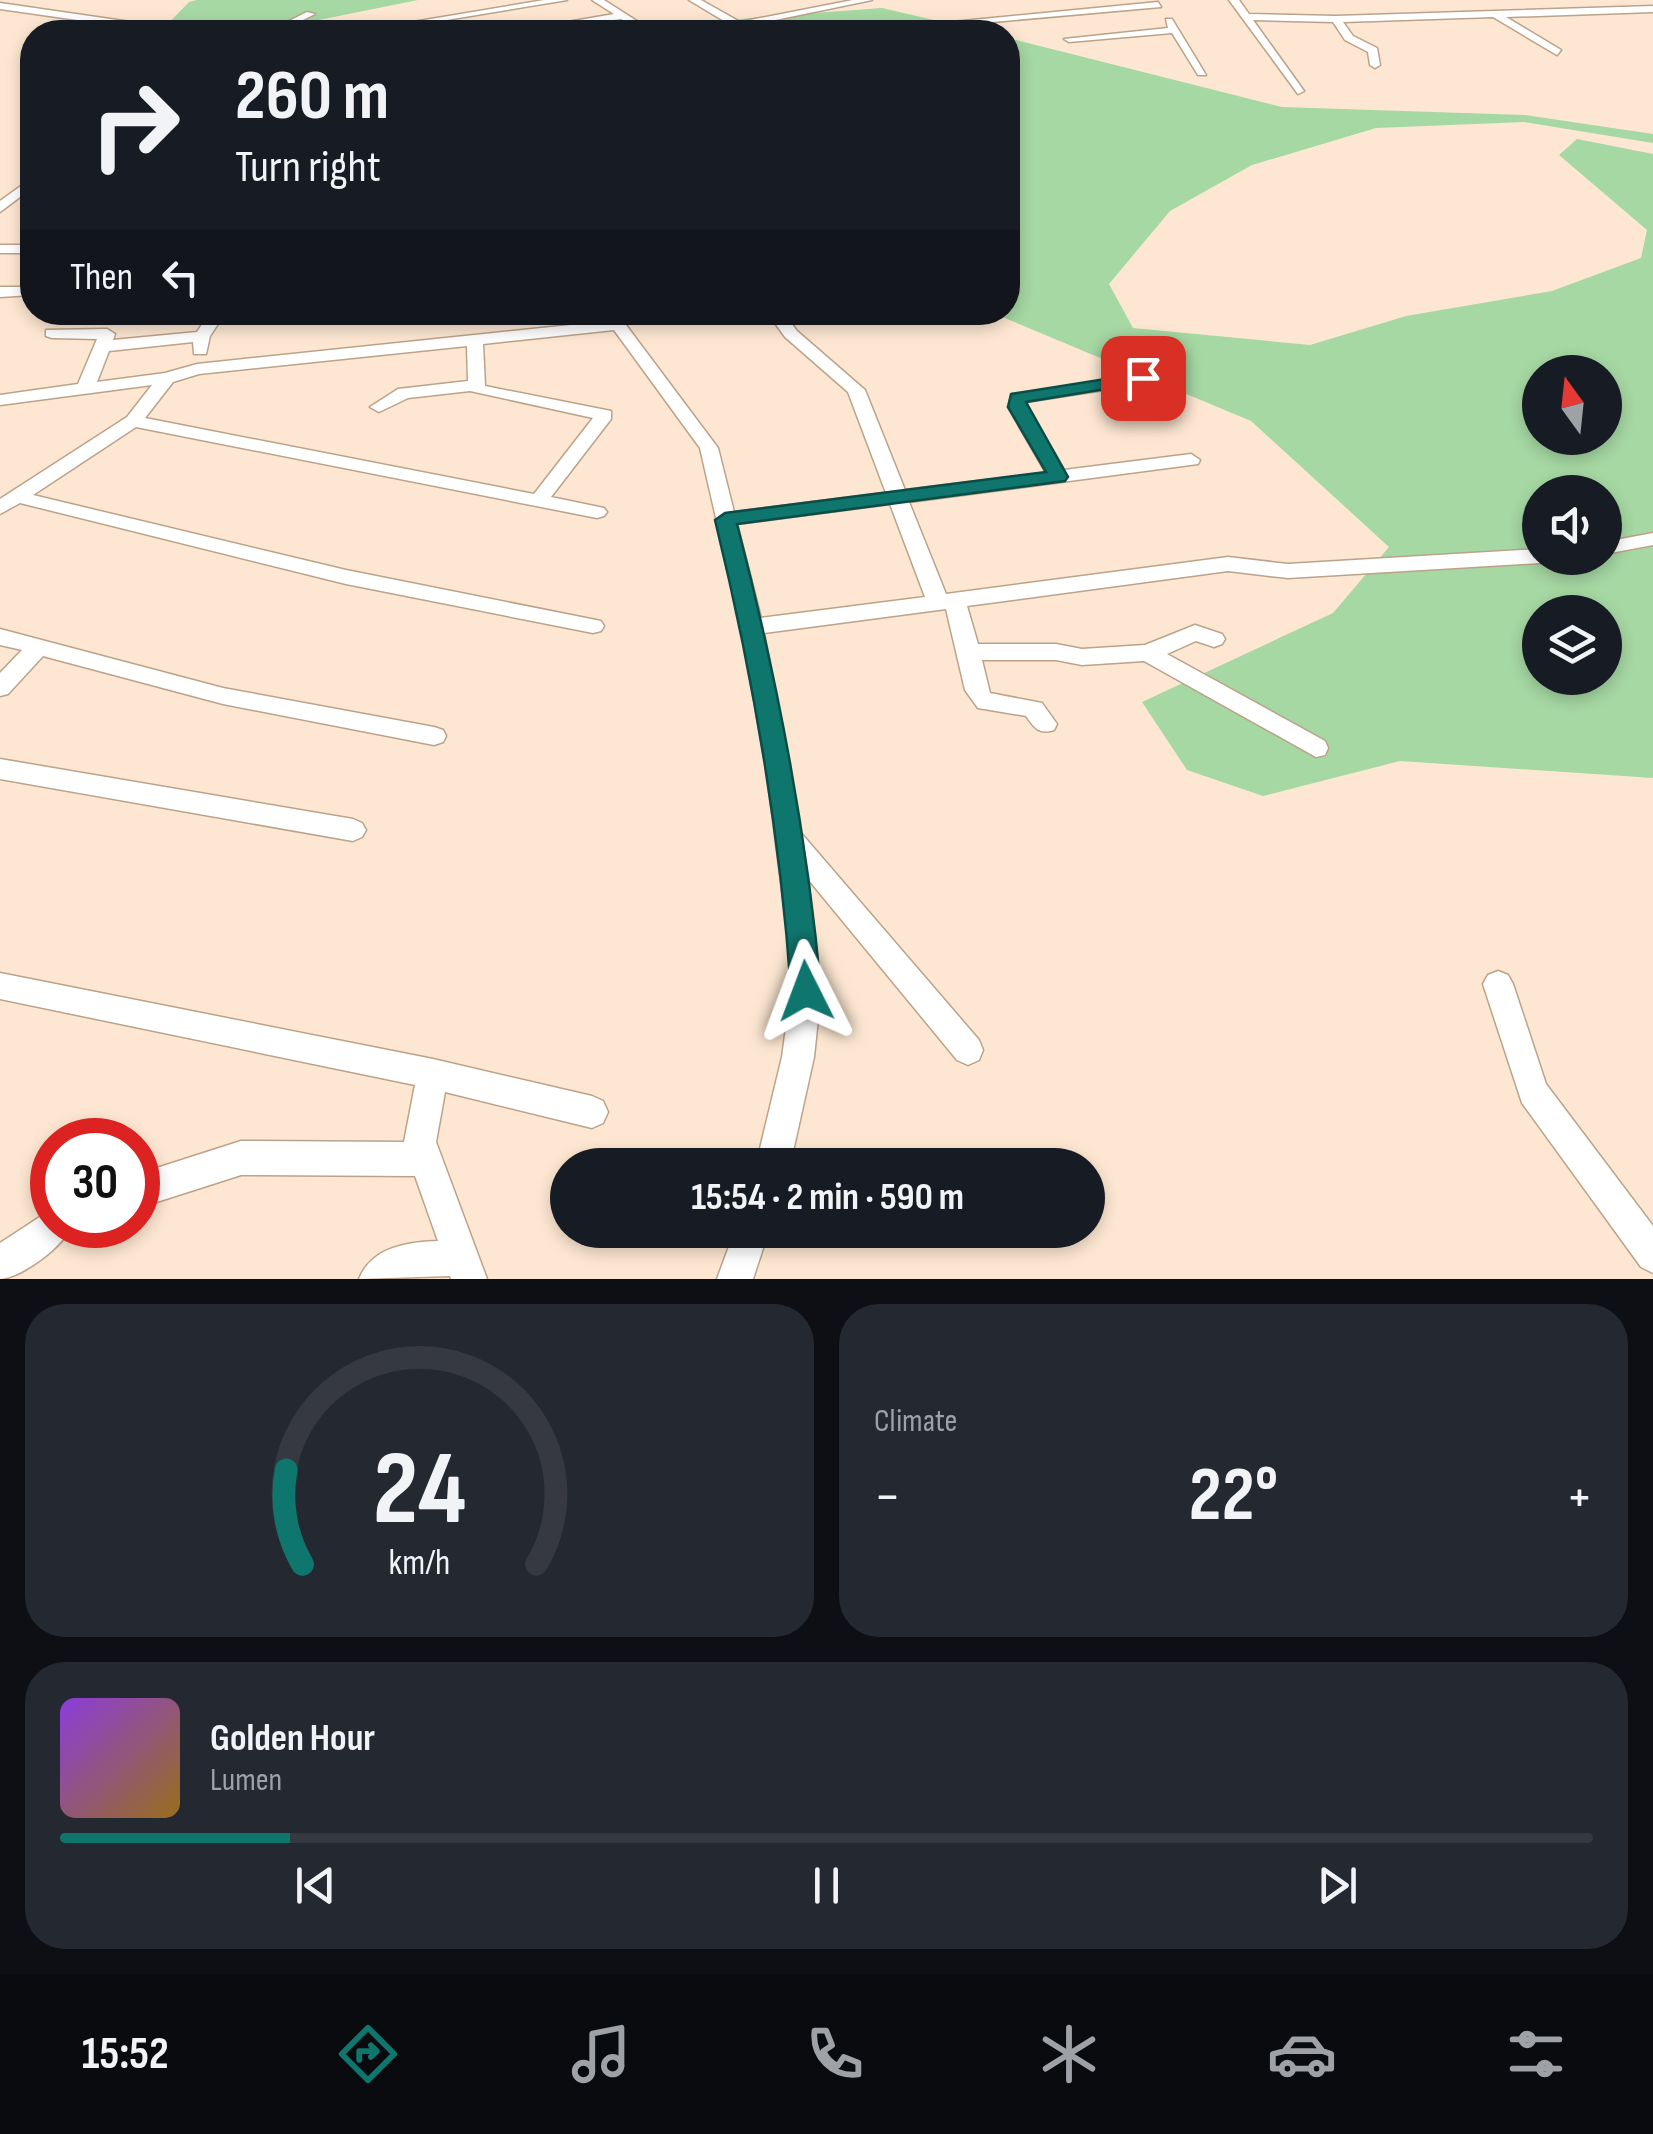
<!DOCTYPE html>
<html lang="en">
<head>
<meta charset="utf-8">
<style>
  :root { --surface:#171b24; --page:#242831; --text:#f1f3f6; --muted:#9ea1a6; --line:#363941; --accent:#0f766e }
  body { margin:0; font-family:"Sofia Sans Condensed",sans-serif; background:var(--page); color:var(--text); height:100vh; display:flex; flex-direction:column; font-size:38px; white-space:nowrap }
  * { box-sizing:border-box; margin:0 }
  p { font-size:32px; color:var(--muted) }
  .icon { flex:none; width:55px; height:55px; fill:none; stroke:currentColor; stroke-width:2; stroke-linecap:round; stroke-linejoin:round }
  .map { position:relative; height:1279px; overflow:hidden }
  .details { display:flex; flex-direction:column; gap:25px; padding:25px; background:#0d0f14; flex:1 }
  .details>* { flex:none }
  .top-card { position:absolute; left:20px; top:20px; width:1000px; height:305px; border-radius:40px; box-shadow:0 5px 15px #0003; background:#171b24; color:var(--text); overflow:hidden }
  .needle { width:65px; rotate:345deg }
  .buttons { position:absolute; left:1522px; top:355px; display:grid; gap:20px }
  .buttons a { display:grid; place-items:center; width:100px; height:100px; border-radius:50%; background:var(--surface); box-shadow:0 5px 15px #0003; font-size:50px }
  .speed { position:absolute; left:30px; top:1118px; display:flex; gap:20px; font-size:50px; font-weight:700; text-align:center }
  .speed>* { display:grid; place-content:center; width:130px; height:130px; border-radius:50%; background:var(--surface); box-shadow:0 5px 15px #0003; line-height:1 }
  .speed .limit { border:15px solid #d22; background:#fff; color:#111 }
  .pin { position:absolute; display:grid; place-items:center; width:85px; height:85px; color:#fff; margin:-42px; border-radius:20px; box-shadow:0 5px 15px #0006 }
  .me { position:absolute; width:110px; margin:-55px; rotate:357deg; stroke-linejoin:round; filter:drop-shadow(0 0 8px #0008) }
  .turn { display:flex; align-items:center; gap:35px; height:210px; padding:0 50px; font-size:45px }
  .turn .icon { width:130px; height:130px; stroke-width:2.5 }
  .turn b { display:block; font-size:70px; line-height:85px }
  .then { display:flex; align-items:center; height:95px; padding:0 50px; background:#0003; gap:20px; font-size:38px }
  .big { font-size:75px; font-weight:700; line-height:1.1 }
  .details .widget { flex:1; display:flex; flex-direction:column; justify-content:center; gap:15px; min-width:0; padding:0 35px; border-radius:40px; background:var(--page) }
  .details .dial { align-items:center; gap:0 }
  .dial svg { height:260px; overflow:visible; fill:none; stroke:var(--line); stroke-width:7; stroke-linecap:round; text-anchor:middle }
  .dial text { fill:var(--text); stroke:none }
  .song { display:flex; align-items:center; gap:30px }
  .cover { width:120px; height:120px; border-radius:15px; background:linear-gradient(135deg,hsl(270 70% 55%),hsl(40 70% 35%)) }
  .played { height:10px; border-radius:5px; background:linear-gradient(90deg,var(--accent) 15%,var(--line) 15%) }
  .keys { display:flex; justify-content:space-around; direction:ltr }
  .heat { display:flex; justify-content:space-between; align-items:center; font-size:55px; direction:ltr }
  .details .tiles { flex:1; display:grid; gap:25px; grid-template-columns:1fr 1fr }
  .widget:last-child { grid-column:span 2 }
  .trip { position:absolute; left:550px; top:1148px; width:555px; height:100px; border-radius:50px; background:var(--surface); box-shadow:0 5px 15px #0003; font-weight:700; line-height:100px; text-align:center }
  .dock { display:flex; height:160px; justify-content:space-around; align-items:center; background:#090b0e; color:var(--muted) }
  .dock .icon { width:70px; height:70px }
  .dock .selected { color:var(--accent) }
  .dock b { font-size:45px; color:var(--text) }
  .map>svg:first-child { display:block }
</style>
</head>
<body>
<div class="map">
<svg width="1653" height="1279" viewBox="0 0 1653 1279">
  <rect width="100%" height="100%" fill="#fde7d2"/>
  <g fill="#a6d8a3" fill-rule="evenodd">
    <polygon points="197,0 418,0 259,32 160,32 189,2"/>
    <polygon points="882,8 986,32 627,32 759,17"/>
    <path d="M1008 38 1282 107 1525 115 1653 134V143L1524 122 1376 128 1252 165 1170 211 1109 284 1133 328 1310 345 1406 316 1552 291 1641 258 1647 230 1559 155 1577 139 1653 154V778L1400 761 1263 796 1187 770 1142 702 1333 613 1389 547 1251 421 993 313 1008 312ZM1540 372H1605V438H1540ZM1540 492H1605V558H1540ZM1540 612H1605V678H1540Z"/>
  </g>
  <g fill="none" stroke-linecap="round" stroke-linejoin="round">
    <g stroke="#bca289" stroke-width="3">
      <g id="minor">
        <polygon points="544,0 567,0 374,32 353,32"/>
        <polygon points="592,0 604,0 654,32 643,32 621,19 531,32 509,32 614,14"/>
        <polygon points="689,0 701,0 740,22 853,0 872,0 717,32 699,32 729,24"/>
        <polygon points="1229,0 1239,0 1249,14 1336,16 1653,6 1653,12 1506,17 1561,50 1557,55 1493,17 1343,22 1353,36 1377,48 1380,65 1375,68 1370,65 1368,52 1345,40 1333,22 1253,20 1304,91 1298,94"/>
        <polygon points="1158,2 1161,7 947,26 942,23"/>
        <polygon points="0,3 179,29 184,32 162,32 0,9"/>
        <polygon points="307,12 315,14 279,32 267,32"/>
        <polygon points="1166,19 1172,19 1206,75 1198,75 1172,33 1069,42 1064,39 1168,28"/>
        <polygon points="32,178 32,188 0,212 0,201"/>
        <rect x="0" y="245" width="32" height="8"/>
        <polygon points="0,287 32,287 32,295 0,297"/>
        <path d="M210 312H226L210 336 206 354H194L193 342 109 351 97 382 165 373 197 364 609 321 606 312H654L626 325 718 448 734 512 886 493 848 392 785 337 767 312H783L797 331 865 390 905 490 1046 473 1008 407 1012 394 1149 375V383L1026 402V407L1064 470 1191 454 1200 460 1198 464 909 502 946 594 1228 557 1288 564 1540 549V558H1549L1540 563 1288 578 1228 571 967 606 978 644H1056L1082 649 1145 645 1195 625 1222 634 1225 639 1222 644 1214 647 1196 641 1167 654 1325 741 1328 748 1325 755 1316 757 1144 661 1082 665 1056 660H982L990 693 1042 703 1057 724 1054 730C1038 735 1034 727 1026 716L978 708 965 690 946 609 764 633 801 833 979 1040 983 1050 979 1060 968 1065 957 1060 808 879 821 991 814 1057 790 1165H756L782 1057 791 991 789 942 766 767 741 627 700 448 614 330 483 344 485 386 611 411V419L551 497 604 508 607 512 604 516 597 518 136 427 33 495 346 570 601 621 604 626 601 631 593 633 346 584 20 503 0 514V499L127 417 152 385 0 405V395L78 384 97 339 52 338 46 336V330L107 329 115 334 113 340 197 332ZM467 346 468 381 398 389 370 407 379 412 408 398 470 391 593 418 534 494 145 418 173 382 199 374ZM890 504 925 597 761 618 737 524Z"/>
        <polygon points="1653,533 1653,545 1605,554 1605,542"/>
        <polygon points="0,629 223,688 434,727 443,730 446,736 443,742 434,745 223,704 43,656 8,694 0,696 0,673 22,650 0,645"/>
        <polygon points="0,759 353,819 362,823 366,830 362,837 353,841 0,779"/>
        <polygon points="1498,971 1508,975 1513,984 1546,1084 1653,1226 1653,1273 1641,1267 1522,1103 1483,984 1488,975"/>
        <path d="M0 973 433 1059 592 1096 603 1101 608 1112 603 1123 592 1128 445 1092 436 1142 487 1279H451L450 1276 359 1279C372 1247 407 1242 438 1241L415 1176 241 1175 138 1208V1174L241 1141 404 1142 415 1085 0 999Z"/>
        <path d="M52 1209V1225H72C64 1246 23 1277 0 1279V1243Z"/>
        <polygon points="735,1230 769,1230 753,1279 717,1279"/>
      </g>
    </g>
    <use href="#minor" fill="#fff" fill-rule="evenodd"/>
  </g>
  <path fill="#0f766e" stroke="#0a4d48" stroke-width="2.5" d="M1143 373 1149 375V382L1026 402 1068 477 1065 481 737 524C777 677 807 833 821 991L817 1001 806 1005 795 1001 791 991C780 832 753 675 715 520L725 513 1046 472 1008 407 1011 394Z"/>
</svg>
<div class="buttons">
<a><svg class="needle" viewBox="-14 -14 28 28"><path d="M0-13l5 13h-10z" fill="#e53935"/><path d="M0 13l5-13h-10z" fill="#9ea1a6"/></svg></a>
<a><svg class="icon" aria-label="sound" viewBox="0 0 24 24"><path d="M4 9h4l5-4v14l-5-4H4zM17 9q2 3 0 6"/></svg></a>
<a><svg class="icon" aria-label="layers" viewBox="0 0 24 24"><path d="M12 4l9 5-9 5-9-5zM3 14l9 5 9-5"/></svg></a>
</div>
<div class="speed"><div class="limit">30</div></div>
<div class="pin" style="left:1143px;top:378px;background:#d93025"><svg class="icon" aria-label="arrive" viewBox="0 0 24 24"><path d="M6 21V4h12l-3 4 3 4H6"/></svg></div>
<svg class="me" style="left:806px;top:991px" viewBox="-20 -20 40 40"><path d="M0-17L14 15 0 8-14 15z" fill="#0f766e" stroke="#fff" stroke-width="4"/></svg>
<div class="trip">15:54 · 2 min · 590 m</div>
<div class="top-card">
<div class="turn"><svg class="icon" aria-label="right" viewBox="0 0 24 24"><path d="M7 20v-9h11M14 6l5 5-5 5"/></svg><div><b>260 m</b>Turn right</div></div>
<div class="then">Then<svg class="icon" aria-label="left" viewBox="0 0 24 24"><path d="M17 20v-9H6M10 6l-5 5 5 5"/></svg></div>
</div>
</div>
<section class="details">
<div class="tiles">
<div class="widget dial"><svg viewBox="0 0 100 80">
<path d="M14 69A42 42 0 1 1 86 69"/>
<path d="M14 69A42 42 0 0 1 9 40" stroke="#0f766e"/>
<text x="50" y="56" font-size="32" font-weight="700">24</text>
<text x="50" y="72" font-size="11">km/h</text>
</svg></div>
<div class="widget"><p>Climate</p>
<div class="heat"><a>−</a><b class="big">22°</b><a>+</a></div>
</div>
<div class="widget">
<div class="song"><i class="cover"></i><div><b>Golden Hour</b><p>Lumen</p></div></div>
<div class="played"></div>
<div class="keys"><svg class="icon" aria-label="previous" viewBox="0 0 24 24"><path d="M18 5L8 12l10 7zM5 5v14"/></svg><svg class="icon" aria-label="pause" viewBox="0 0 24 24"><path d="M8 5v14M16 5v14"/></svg><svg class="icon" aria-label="next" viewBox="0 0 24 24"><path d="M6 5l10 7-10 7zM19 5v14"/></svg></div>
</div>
</div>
</section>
<nav class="dock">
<b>15:52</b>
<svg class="icon selected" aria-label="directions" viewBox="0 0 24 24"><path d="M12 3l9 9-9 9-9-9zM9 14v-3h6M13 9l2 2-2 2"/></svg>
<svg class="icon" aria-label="music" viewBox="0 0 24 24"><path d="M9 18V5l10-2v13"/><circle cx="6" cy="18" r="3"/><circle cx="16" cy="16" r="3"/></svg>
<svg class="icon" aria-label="phone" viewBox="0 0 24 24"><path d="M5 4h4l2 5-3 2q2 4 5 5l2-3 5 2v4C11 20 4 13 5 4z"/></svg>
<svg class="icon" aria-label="climate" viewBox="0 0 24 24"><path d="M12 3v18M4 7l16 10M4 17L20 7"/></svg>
<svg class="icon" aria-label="car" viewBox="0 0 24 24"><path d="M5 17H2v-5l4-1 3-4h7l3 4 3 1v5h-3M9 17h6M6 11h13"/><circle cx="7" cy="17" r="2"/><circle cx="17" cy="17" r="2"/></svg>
<svg class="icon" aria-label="filters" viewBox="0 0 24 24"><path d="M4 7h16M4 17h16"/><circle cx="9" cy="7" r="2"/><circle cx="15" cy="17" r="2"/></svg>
</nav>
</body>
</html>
